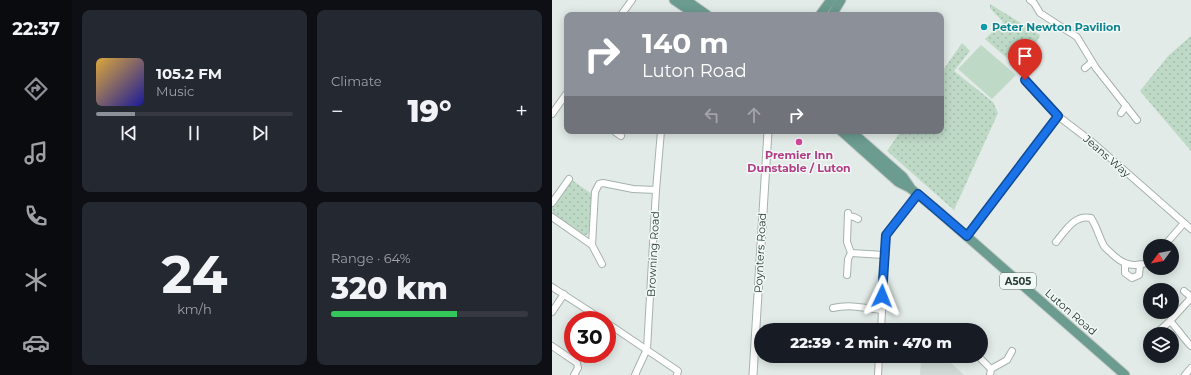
<!DOCTYPE html>
<html lang="en">
<head>
<meta charset="utf-8">
<style>
  :root { --surface:#171b24; --page:#242831; --text:#f1f3f6; --muted:#9ea1a6; --line:#363941; --accent:#8c9099 }
  body { margin:0; font-family:Montserrat,sans-serif; background:var(--page); color:var(--text); height:100vh; display:flex; flex-direction:column; font-size:15px; white-space:nowrap }
  * { box-sizing:border-box; margin:0 }
  p { font-size:13px; color:var(--muted) }
  .icon { flex:none; width:22px; height:22px; fill:none; stroke:currentColor; stroke-width:2; stroke-linecap:round; stroke-linejoin:round }
  .map { position:relative; flex:1; overflow:hidden }
  .drawer { display:flex; flex-direction:column; gap:10px; padding:10px; background:#0d0f14; width:480px }
  .drawer>* { flex:none }
  .guide { position:absolute; left:12px; top:12px; width:380px; height:122px; border-radius:8px; box-shadow:0 2px 10px #0003; background:#8c9099; color:#fff; overflow:hidden }
  .needle { width:26px; rotate:238deg }
  .buttons { position:absolute; left:591px; top:239px; display:grid; gap:8px }
  .buttons a { display:grid; place-items:center; width:36px; height:36px; border-radius:50%; background:var(--surface); box-shadow:0 2px 10px #0003; font-size:20px }
  .speed { position:absolute; left:12px; top:311px; display:flex; gap:8px; font-size:20px; font-weight:700; text-align:center }
  .speed>* { display:grid; place-content:center; width:52px; height:52px; border-radius:50%; background:var(--surface); box-shadow:0 2px 10px #0003; line-height:1 }
  .speed .limit { border:6px solid #d22; background:#fff; color:#111 }
  .pin { position:absolute; display:grid; place-items:center; width:34px; height:34px; color:#fff; margin:-41px -17px; border-radius:50% 50% 50% 0; rotate:-45deg; box-shadow:0 0 4px #0007 }
  .pin .icon { rotate:45deg }
  .me { position:absolute; width:44px; margin:-22px; rotate:2deg; stroke-linejoin:round; filter:drop-shadow(0 0 3px #0008) }
  .turn { display:flex; align-items:center; gap:14px; height:84px; padding:0 12px; font-size:18px }
  .turn .icon { width:52px; height:52px; stroke-width:2.5 }
  .turn b { display:block; font-size:28px; line-height:34px }
  .lanes { display:flex; align-items:center; height:38px; padding:0 12px; background:#0003; justify-content:center; gap:20px; direction:ltr }
  .lanes .off { opacity:.35 }
  .big { font-size:30px; font-weight:800; line-height:1.1 }
  .drawer .widget { flex:1; display:flex; flex-direction:column; justify-content:center; gap:6px; min-width:0; padding:0 14px; border-radius:8px; background:var(--page) }
  .drawer .dial { align-items:center; gap:0 }
  .dial b { font-size:52px; line-height:1 }
  .song { display:flex; align-items:center; gap:12px }
  .cover { width:48px; height:48px; border-radius:6px; background:linear-gradient(135deg,hsl(40 70% 55%),hsl(240 70% 35%)) }
  .played { height:4px; border-radius:2px; background:linear-gradient(90deg,var(--accent) 20%,var(--line) 20%) }
  .keys { display:flex; justify-content:space-around; direction:ltr }
  .heat { display:flex; justify-content:space-between; align-items:center; font-size:22px; direction:ltr }
  .charge { height:6px; border-radius:3px; background:linear-gradient(90deg,#34c759 64%,var(--line) 0) }
  .drawer .tiles { flex:1; display:grid; gap:10px; grid-template-columns:repeat(2,1fr) }
  .trip { position:absolute; left:202px; top:323px; width:234px; height:40px; border-radius:20px; background:var(--surface); box-shadow:0 2px 10px #0003; font-weight:800; line-height:40px; text-align:center }
  main { display:flex; flex:1; min-height:0 }
  .tabs { display:flex; flex-direction:column; width:72px; justify-content:space-around; align-items:center; background:#090b0e; color:var(--muted) }
  .tabs .icon { width:28px; height:28px }
  .tabs .on { color:var(--accent) }
  .tabs b { font-size:18px; color:var(--text) }
  .map>svg:first-child { display:block }
</style>
</head>
<body>
<main>
<nav class="tabs">
<b>22:37</b>
<svg class="icon on" aria-label="directions" viewBox="0 0 24 24"><path d="M12 3l9 9-9 9-9-9zM9 14v-3h6M13 9l2 2-2 2"/></svg>
<svg class="icon" aria-label="music" viewBox="0 0 24 24"><path d="M9 18V5l10-2v13"/><circle cx="6" cy="18" r="3"/><circle cx="16" cy="16" r="3"/></svg>
<svg class="icon" aria-label="phone" viewBox="0 0 24 24"><path d="M5 4h4l2 5-3 2q2 4 5 5l2-3 5 2v4C11 20 4 13 5 4z"/></svg>
<svg class="icon" aria-label="climate" viewBox="0 0 24 24"><path d="M12 3v18M4 7l16 10M4 17L20 7"/></svg>
<svg class="icon" aria-label="car" viewBox="0 0 24 24"><path d="M5 17H2v-5l4-1 3-4h7l3 4 3 1v5h-3M9 17h6M6 11h13"/><circle cx="7" cy="17" r="2"/><circle cx="17" cy="17" r="2"/></svg>
</nav>
<section class="drawer">
<div class="tiles">
<div class="widget">
<div class="song"><i class="cover"></i><div><b>105.2 FM</b><p>Music</p></div></div>
<div class="played"></div>
<div class="keys"><svg class="icon" aria-label="previous" viewBox="0 0 24 24"><path d="M18 5L8 12l10 7zM5 5v14"/></svg><svg class="icon" aria-label="pause" viewBox="0 0 24 24"><path d="M8 5v14M16 5v14"/></svg><svg class="icon" aria-label="next" viewBox="0 0 24 24"><path d="M6 5l10 7-10 7zM19 5v14"/></svg></div>
</div>
<div class="widget"><p>Climate</p>
<div class="heat"><a>−</a><b class="big">19°</b><a>+</a></div>
</div>
<div class="widget dial"><b>24</b><p>km/h</p></div>
<div class="widget"><p>Range · 64%</p><b class="big">320 km</b><div class="charge"></div></div>
</div>
</section>
<div class="map">
<svg width="639" height="375" viewBox="0 0 639 375">
  <defs>
    <pattern id="green-dots" width="8" height="8" patternUnits="userSpaceOnUse"><rect width="8" height="8" fill="#bed9c6"/><path d="M2 2h.1M6 6h.1" fill="none" stroke="#a3bbab" stroke-width="1.8" stroke-linecap="round"/></pattern>
  </defs>
  <rect width="100%" height="100%" fill="#e2ebe7"/>
  <polygon fill="#d1dad6" points="369,356 391,356 412,375 368,375"/>
  <g fill="url(#green-dots)">
    <polygon points="438,4 488,35 471,72 433,39 451,22 438,8"/>
    <polygon points="639,36 639,151 588,91 616,56"/>
    <polygon points="410,43 418,51 402,71 441,102 446,113 402,210 335,151 349,131 389,131 389,73"/>
    <polygon points="20,180 41,195 39,230 35,235 29,235 1,216 0,207"/>
  </g>
  <polygon fill="#bed9c6" points="429,45 464,75 440,99 406,69"/>
  <g fill="none" stroke-linecap="round" stroke-linejoin="round">
    <g stroke="#a6b2ae" stroke-width="8">
      <g id="minor">
        <polyline points="478,0 482,3 488,13 525,37 544,68 585,120"/>
        <polyline points="69,15 80,0"/>
        <polyline points="533,68 540,62"/>
        <polyline points="473,80 506,116 540,142 639,229"/>
        <polyline points="569,113 574,106"/>
        <polyline points="0,114 15,93"/>
        <polyline points="62,131 69,136"/>
        <polyline points="0,203 17,179"/>
        <polyline points="296,216 302,217 306,219"/>
        <polyline points="0,217 40,245 50,264"/>
        <polyline points="415,236 506,116"/>
        <path d="M504 242C514 230 523 214 539 218 545 227 547 237 552 246 554 249 557 251 559 253 571 265 581 268 598 262"/>
        <polyline points="40,245 43,192 47,184 51,183 81,189 104,190"/>
        <polyline points="612,246 632,223"/>
        <polyline points="299,253 332,255"/>
        <polyline points="573,264 573,273 580,278 587,275 588,265"/>
        <polyline points="295,275 296,259 299,253 295,242 296,213"/>
        <polyline points="0,287 51,320"/>
        <polyline points="632,291 639,297"/>
        <path d="M639 298 618 321C626 329 631 338 639 346"/>
        <path d="M281 308C298 304 313 308 330 310"/>
        <polyline points="0,312 12,294"/>
        <polyline points="55,323 126,371 125,375"/>
        <polyline points="329,330 334,235 366,194"/>
        <polyline points="608,330 618,321"/>
        <polyline points="0,346 25,363 26,368 22,375"/>
        <polyline points="426,356 439,369"/>
        <polyline points="83,375 95,349 104,190 109,131"/>
        <polyline points="326,375 327,356"/>
        <polyline points="438,375 439,369 455,360 460,351"/>
        <polyline points="633,375 639,368"/>
      </g>
    </g>
    <g stroke="#a6b2ae" stroke-width="9">
      <polyline id="tertiary" points="201,375 216,131"/>
    </g>
    <g stroke="#c2c8c6" stroke-width="11">
      <g id="primary">
        <polyline points="122,0 144,15"/>
        <polyline points="134,0 155,15"/>
        <polyline points="268,15 279,0"/>
        <polyline points="280,15 289,0"/>
        <polyline points="289,131 346,182 358,188 386,211 573,375"/>
        <polyline points="301,133 351,177 358,187"/>
      </g>
    </g>
    <use href="#minor" stroke="#fff" stroke-width="6"/>
    <use href="#tertiary" stroke="#fff" stroke-width="7"/>
    <use href="#primary" stroke="#6c9b8f" stroke-width="9"/>
  </g>
  <g fill="none" stroke-linecap="round" stroke-linejoin="round">
    <g stroke="#114b97" stroke-width="10">
      <polyline id="route" points="330,296 334,235 366,194 415,236 506,116 473,80"/>
    </g>
    <use href="#route" stroke="#1a73e8" stroke-width="7"/>
  </g>
  <circle fill="#0f9aa8" stroke="#f2f8f5" stroke-width="1.5" cx="432" cy="27" r="4"/>
  <circle fill="#d1479c" stroke="#f2f8f5" stroke-width="1.5" cx="247" cy="142" r="4"/>
  <g text-anchor="middle" stroke-width="3" stroke-linejoin="round" paint-order="stroke">
    <rect fill="#f2f8f5" stroke="#62726e" stroke-width="1" x="448" y="273" width="36" height="16" rx="3"/>
    <g font-size="10" font-weight="bold" fill="#253934">
      <text x="466" y="285">A505</text>
    </g>
    <g font-size="11" font-weight="bold" fill="#0d838f" stroke="#f2f8f5" text-anchor="start">
      <text x="440" y="31">Peter Newton Pavilion</text>
    </g>
    <g font-size="11" font-weight="bold" fill="#b23c85" stroke="#f2f8f5">
      <text x="247" y="159">Premier Inn<tspan x="247" dy="13">Dunstable / Luton</tspan></text>
    </g>
    <g font-size="11" fill="#253934" stroke="#f2f8f5">
      <text transform="translate(555 156) rotate(41)" y="4">Jeans Way</text>
      <text transform="translate(208 253) rotate(-87)" y="4">Poynters Road</text>
      <text transform="translate(101 254) rotate(-87)" y="4">Browning Road</text>
      <text transform="translate(519 312) rotate(41)" y="4">Luton Road</text>
    </g>
  </g>
</svg>
<div class="buttons">
<a><svg class="needle" viewBox="-14 -14 28 28"><path d="M0-13l5 13h-10z" fill="#e53935"/><path d="M0 13l5-13h-10z" fill="#9ea1a6"/></svg></a>
<a><svg class="icon" aria-label="sound" viewBox="0 0 24 24"><path d="M4 9h4l5-4v14l-5-4H4zM17 9q2 3 0 6"/></svg></a>
<a><svg class="icon" aria-label="layers" viewBox="0 0 24 24"><path d="M12 4l9 5-9 5-9-5zM3 14l9 5 9-5"/></svg></a>
</div>
<div class="speed"><div class="limit">30</div></div>
<div class="pin" style="left:473px;top:80px;background:#d93025"><svg class="icon" aria-label="arrive" viewBox="0 0 24 24"><path d="M6 21V4h12l-3 4 3 4H6"/></svg></div>
<svg class="me" style="left:330px;top:296px" viewBox="-20 -20 40 40"><path d="M0-17L14 15 0 8-14 15z" fill="#1a73e8" stroke="#fff" stroke-width="4"/></svg>
<div class="trip">22:39 · 2 min · 470 m</div>
<div class="guide">
<div class="turn"><svg class="icon" aria-label="right" viewBox="0 0 24 24"><path d="M7 20v-9h11M14 6l5 5-5 5"/></svg><div><b>140 m</b>Luton Road</div></div>
<div class="lanes"><svg class="icon off" aria-label="left" viewBox="0 0 24 24"><path d="M17 20v-9H6M10 6l-5 5 5 5"/></svg><svg class="icon off" aria-label="ahead" viewBox="0 0 24 24"><path d="M12 20V5M6 11l6-6 6 6"/></svg><svg class="icon" aria-label="right" viewBox="0 0 24 24"><path d="M7 20v-9h11M14 6l5 5-5 5"/></svg></div>
</div>
</div>
</main>
</body>
</html>
